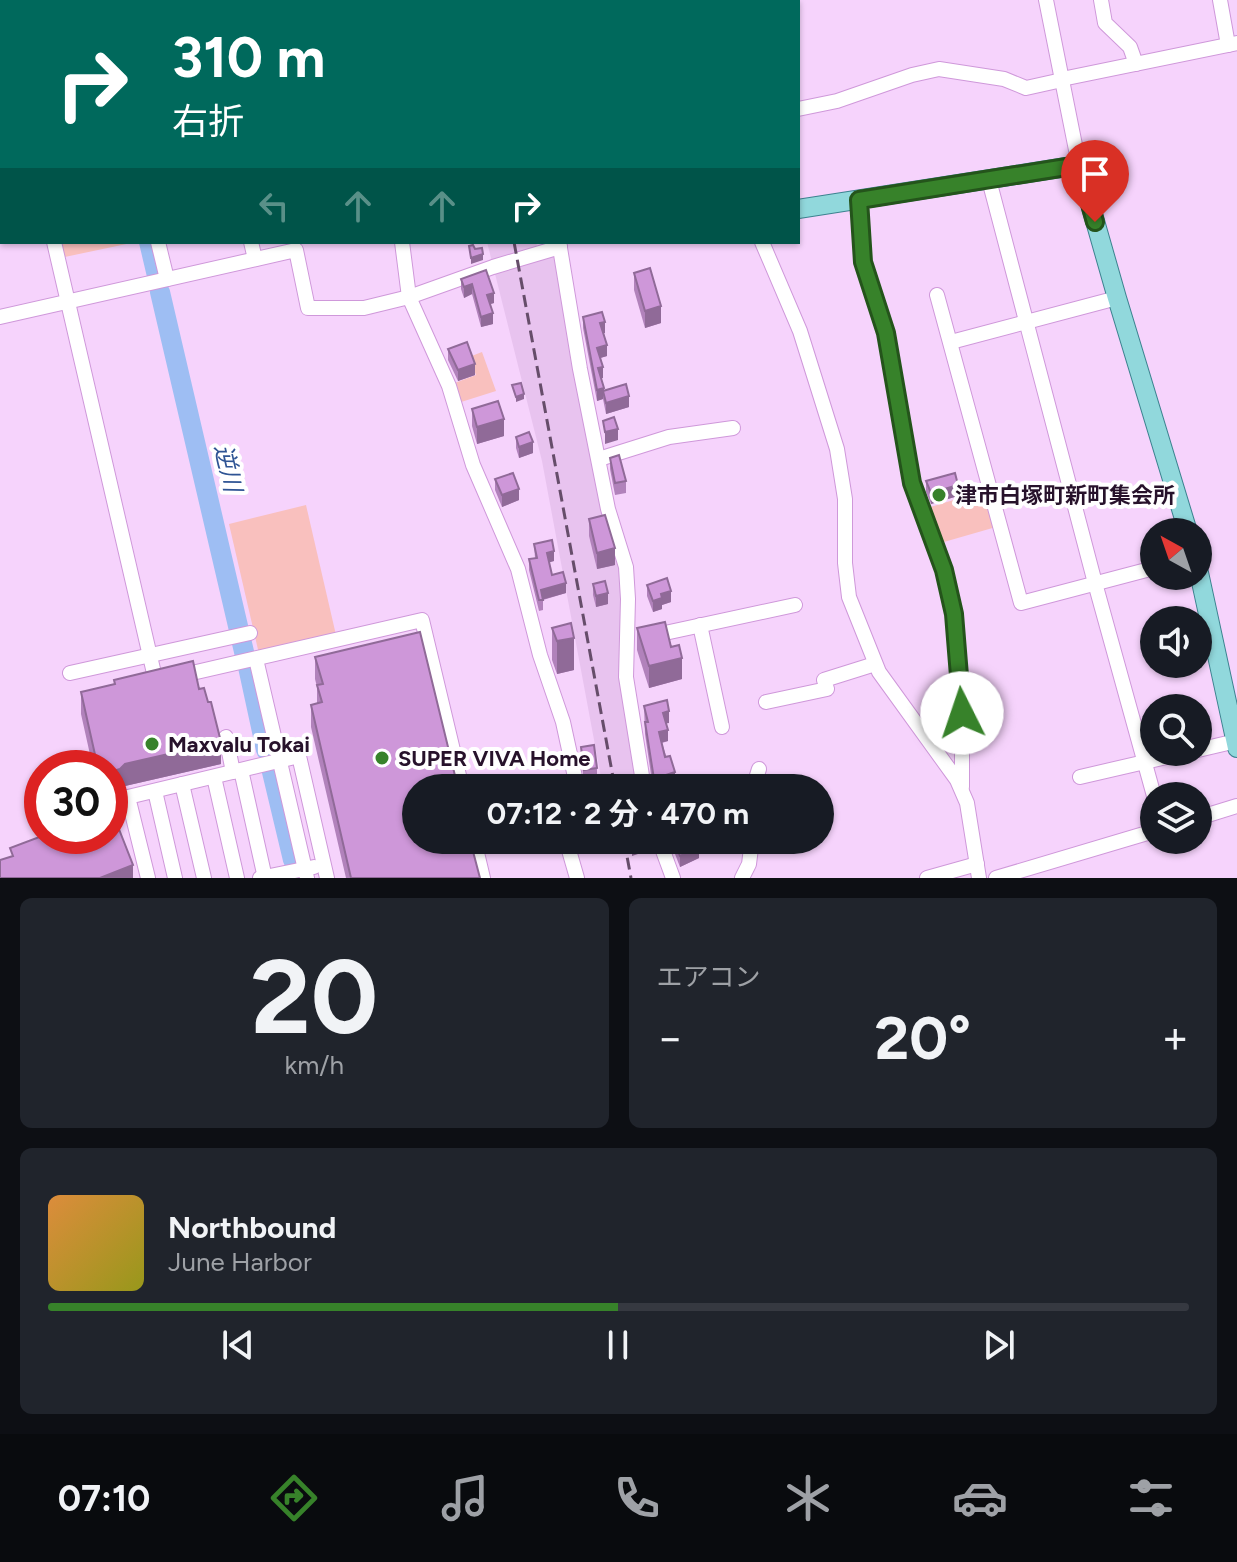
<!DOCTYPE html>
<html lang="ja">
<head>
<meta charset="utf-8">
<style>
  :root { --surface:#171b24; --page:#20242c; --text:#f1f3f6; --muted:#9ea1a6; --line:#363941; --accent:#37822a }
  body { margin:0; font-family:Figtree,"Noto Sans JP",sans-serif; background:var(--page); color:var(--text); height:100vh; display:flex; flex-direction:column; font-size:30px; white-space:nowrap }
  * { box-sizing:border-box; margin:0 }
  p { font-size:26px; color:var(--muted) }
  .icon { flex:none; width:44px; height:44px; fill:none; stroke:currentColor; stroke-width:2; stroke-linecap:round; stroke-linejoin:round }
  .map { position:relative; height:878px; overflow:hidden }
  .side { display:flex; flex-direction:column; gap:20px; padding:20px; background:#0d0f14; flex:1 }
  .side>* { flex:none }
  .banner { position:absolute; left:0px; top:0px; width:800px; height:244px; box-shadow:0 2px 6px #0004; background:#00695c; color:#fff; overflow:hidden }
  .needle { width:52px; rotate:320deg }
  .fabs { position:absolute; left:1140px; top:518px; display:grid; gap:16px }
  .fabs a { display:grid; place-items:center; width:72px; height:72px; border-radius:50%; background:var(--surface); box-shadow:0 2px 6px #0004; font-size:40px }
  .speed { position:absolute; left:24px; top:750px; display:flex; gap:16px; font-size:40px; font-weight:700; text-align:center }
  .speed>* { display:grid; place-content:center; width:104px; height:104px; border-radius:50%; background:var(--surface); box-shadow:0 2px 6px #0004; line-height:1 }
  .speed .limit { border:12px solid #d22; background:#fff; color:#111 }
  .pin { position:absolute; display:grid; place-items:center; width:68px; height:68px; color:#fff; margin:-82px -34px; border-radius:50% 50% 50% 0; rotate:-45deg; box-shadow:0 0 8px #0007 }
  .pin .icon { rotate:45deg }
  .me { position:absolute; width:88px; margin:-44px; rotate:356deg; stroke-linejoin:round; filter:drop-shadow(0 0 6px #0008) }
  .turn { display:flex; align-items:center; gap:28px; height:168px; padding:0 40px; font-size:36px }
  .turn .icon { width:104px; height:104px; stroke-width:2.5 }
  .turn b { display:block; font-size:56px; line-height:68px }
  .lanes { display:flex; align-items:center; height:76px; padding:0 40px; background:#0003; justify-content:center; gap:40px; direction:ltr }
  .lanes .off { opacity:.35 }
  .big { font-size:60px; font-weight:700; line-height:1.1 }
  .side .tile { flex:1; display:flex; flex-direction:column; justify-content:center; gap:12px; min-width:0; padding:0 28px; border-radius:12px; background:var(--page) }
  .side .dial { align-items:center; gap:0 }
  .dial b { font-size:104px; line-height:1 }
  .song { display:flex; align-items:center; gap:24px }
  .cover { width:96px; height:96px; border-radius:12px; background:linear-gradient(135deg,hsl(30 70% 55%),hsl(60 70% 35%)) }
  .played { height:8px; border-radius:4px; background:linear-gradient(90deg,var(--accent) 50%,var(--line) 50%) }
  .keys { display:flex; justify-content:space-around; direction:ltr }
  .heat { display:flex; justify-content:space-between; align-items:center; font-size:44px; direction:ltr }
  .side .tiles { flex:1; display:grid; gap:20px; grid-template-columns:1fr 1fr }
  .tile:last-child { grid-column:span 2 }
  .trip { position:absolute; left:402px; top:774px; width:432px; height:80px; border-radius:40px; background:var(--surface); box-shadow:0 2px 6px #0004; font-weight:700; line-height:80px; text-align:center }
  .menu { display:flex; height:128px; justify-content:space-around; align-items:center; background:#090b0e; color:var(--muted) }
  .menu .icon { width:56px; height:56px }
  .menu .current { color:var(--accent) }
  .menu b { font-size:36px; color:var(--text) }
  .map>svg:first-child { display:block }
</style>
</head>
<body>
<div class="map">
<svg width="1237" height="878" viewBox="0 0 1237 878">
  <rect width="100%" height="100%" fill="#f6d3fc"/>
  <polygon fill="#e8c3ef" points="487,242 536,242 538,250 554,252 622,565 641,788 603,788 542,461"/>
  <g fill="#f9c0be">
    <polygon points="57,242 136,242 60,258"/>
    <polygon points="482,352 496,391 458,403 452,384 476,375 469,357"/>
    <polygon points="960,498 963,507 990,500 996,527 937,544 924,509"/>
    <polygon points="306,505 336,635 259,654 229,524"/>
  </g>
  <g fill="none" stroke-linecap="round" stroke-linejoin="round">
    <g stroke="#9ebef3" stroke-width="20">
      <polyline points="92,0 93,2"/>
      <polyline points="149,242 157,276"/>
      <polyline points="160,292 245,656"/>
      <polyline points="248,667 266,750"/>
      <polyline points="272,772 293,860"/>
    </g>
    <g stroke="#cf98da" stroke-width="16">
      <g id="minor">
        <polyline points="103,0 103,2"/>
        <polyline points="196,0 196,2"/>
        <polyline points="234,0 235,2"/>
        <polyline points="278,0 279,2"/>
        <polyline points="362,0 362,2"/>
        <polyline points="622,0 623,2"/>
        <polyline points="1046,0 1079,165"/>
        <polyline points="1101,0 1105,23 1130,47 1136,64"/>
        <polyline points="1220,0 1228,45"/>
        <polyline points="4,2 12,0"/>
        <polyline points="0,53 2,53"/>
        <polyline points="1062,79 1237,43"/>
        <polyline points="798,109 837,101 912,75 939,69 1004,79 1026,88 1062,80"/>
        <polyline points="0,126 2,125"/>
        <polyline points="0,165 2,165"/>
        <polyline points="989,180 1095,583 1154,796"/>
        <polyline points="859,200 863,262 886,333 912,483 944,570 954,614 962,713 962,787"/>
        <polyline points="54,242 156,682"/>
        <polyline points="158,242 167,279"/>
        <polyline points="251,242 255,259"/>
        <polyline points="402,242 409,297 449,386 473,465 518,569 540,655 563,722 575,777 573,788"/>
        <polyline points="559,242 580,369 608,509 626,567 628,599 626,677 644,788"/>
        <polyline points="762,242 800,331 837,449 845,499 845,563 849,597 879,672 957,780 967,803 979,878"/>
        <polyline points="937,295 1021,603 1154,568"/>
        <polyline points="0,317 296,250 308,308 364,308 409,297 493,267 560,247"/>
        <polyline points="951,342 1117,298"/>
        <polyline points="599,459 669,437 733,428"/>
        <polyline points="700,625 722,727"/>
        <polyline points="651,636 795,605"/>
        <polyline points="256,659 307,878"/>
        <polyline points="70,673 250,633"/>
        <polyline points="179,676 422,620 462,788"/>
        <polyline points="766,702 827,689 824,680 875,664"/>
        <polyline points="226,737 233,772"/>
        <polyline points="1198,750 1236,741"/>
        <polyline points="241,770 265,878"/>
        <polyline points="214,777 237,878"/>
        <polyline points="1080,777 1188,752"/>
        <polyline points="182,784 204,878"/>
        <polyline points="753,788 759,769"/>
        <polyline points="155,791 175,878"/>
        <polyline points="1198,818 1237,806"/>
        <polyline points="474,840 483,878"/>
        <polyline points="566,840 577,878"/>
        <polyline points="659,840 673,878"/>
        <polyline points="148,878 128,797 299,756 327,878"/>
        <polyline points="260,878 314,867"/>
        <polyline points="742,878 749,864 752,840"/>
        <polyline points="927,878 977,864"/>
        <polyline points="996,878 1154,831"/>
      </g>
    </g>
    <g stroke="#3c828f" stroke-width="20">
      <g id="major">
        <polyline points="798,209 1079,165 1117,298 1188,532"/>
        <polyline points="1198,568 1237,748"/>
      </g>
    </g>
    <use href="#minor" stroke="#fff" stroke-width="14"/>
    <use href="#major" stroke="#91d8dc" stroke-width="18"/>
    <g stroke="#664d6a" stroke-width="3" stroke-dasharray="12 6" stroke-linecap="butt">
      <polyline points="467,0 468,2"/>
      <polyline points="514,242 615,788"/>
      <polyline points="624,840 631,878"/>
    </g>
  </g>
  <g fill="#b182bb">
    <polygon points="486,270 494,303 490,304 493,324 481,327 472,294 464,298 461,289 461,279"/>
    <polygon points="634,273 661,323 645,328 634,290"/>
    <polygon points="583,317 605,333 604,333 607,356 600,358 603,378 601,378 604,391 629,407 606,414 603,399 597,401 583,328"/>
    <polygon points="448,349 475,375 458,381 448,360"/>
    <polygon points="472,409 504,436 477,444 472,426"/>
    <polygon points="516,437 533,453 519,458 516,448"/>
    <polygon points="610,458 626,481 626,493 615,495 610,469"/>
    <polygon points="495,479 519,500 502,507 495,490"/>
    <polygon points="926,481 958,496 931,504 926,492"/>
    <polygon points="589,519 615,565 597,569 589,536"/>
    <polygon points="534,544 554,561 549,562 552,575 566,593 543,600 543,610 539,611 529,570 529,559 535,558"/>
    <polygon points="593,584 608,604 596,607 593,595"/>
    <polygon points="647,585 671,602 662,605 662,609 653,612 647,596"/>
    <polygon points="552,628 574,670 557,674 552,660"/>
    <polygon points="637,628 671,647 682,679 649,688 637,650"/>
    <polygon points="315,657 480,878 346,878 311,727 311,705 317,703 317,687 315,679"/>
    <polygon points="114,680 199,689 221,764 125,786 120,791 110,768 93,768 81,714 81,692 114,685"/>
    <polygon points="644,706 669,723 666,723 668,741 662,743 675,783 660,788 653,788 645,734"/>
    <polygon points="581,747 597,768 597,779 584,781 581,758"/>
    <polygon points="675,843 699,858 680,867 675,854"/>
  </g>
  <g fill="#906a98">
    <polygon points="389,0 417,0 417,1 389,2"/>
    <polygon points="483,254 483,260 471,264 471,258"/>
    <polygon points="472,284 472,294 464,298 464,287"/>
    <polygon points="494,293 494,303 487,305 487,295"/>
    <polygon points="661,306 661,323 645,328 645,311"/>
    <polygon points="493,313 493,324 481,327 481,317"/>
    <polygon points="605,322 605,333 600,334 600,323"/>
    <polygon points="607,345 607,356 597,359 597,348"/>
    <polygon points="475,364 475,375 458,381 458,370"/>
    <polygon points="603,367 603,378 598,379 598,368"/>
    <polygon points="604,388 604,398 603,391 603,399 597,401 597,390"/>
    <polygon points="524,394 524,399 516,402 516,397"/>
    <polygon points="629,396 629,407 606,414 606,403"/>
    <polygon points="504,419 504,436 477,444 477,427"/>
    <polygon points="618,429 618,440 605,444 605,432"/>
    <polygon points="533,442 533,453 519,458 519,447"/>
    <polygon points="958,485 958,496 931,504 931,493"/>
    <polygon points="519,489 519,500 502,507 502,495"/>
    <polygon points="615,548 615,565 597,569 597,553"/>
    <polygon points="554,551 554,561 547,563 547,553"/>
    <polygon points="566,583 566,593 541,600 541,590"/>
    <polygon points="671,591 671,602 662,605 662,609 653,612 653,601 661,594"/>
    <polygon points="608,593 608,604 596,607 596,596"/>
    <polygon points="574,638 574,670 557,674 557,641"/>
    <polygon points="682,658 682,679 649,688 649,666"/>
    <polygon points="669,711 669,723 663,724 663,713"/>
    <polygon points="668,730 668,741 659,743 659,732"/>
    <polygon points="221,742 221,764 125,786 120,791 110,794 110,772 125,764"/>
    <polygon points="675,772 675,783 660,788 654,788 654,779"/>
    <polygon points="648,840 650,840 650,850 632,856 632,845"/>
    <polygon points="699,847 699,858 680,867 680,856"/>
    <polygon points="133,865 133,878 100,878"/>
  </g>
  <g fill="#ce97d9" stroke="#906a98" stroke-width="2">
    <polygon points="473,245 475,249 482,248 483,254 471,258 469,246"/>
    <polygon points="650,268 661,306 645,311 634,273"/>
    <polygon points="486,270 494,293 487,295 493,313 481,317 472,284 464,287 461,279"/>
    <polygon points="602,312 605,322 600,323 607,345 597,348 603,367 598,368 604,388 597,390 583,317"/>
    <polygon points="467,342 475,364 458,370 448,349"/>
    <polygon points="521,383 524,394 516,397 512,385"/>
    <polygon points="626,384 629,396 606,403 603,391"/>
    <polygon points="498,401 504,419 477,427 472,409"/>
    <polygon points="614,417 618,429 605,432 603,421"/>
    <polygon points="529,432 533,442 519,447 516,437"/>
    <polygon points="619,455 626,481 615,483 610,458"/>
    <polygon points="513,473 519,489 502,495 495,479"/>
    <polygon points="955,473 958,485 931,493 926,481"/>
    <polygon points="605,515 615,548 597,553 589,519"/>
    <polygon points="552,540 554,551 547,553 552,575 563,572 566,583 541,590 543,600 539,600 529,559 537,558 534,544"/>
    <polygon points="667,578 671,591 661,594 662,598 653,601 647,585"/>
    <polygon points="605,581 608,593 596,596 593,584"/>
    <polygon points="665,622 671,647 679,645 682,658 649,666 637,628"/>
    <polygon points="571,623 574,638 557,641 552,628"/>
    <polygon points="420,632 458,788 416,788 416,840 470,840 480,878 351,878 311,705 322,702 317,685 323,684 315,657"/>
    <polygon points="193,661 199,689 204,688 208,702 211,702 221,742 125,764 120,769 110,772 110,768 98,768 81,692 115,684 114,680"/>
    <polygon points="667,700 669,711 663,713 668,730 659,732 665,757 670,756 675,772 654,779 645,722 648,722 644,706"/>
    <polygon points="594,745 597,768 584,770 581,747"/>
    <polygon points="115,819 133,865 100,878 0,878 0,860 13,856 10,848 42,836 60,836 61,841 73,836 110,836 110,821"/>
    <polygon points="631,840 648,840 632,845"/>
    <polygon points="682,840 696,840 699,847 680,856 675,843"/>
  </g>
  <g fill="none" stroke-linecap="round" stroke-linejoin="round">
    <g stroke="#24541b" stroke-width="20">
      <polyline id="route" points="962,713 954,614 944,570 912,483 886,333 863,262 859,200 1079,165 1095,222"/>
    </g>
    <use href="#route" stroke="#37822a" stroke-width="14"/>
  </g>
  <g fill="#37822a" stroke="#fff" stroke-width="3">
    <circle cx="939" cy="495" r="8"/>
    <circle cx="152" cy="744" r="8"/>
    <circle cx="382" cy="758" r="8"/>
  </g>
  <g text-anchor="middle" stroke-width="8" stroke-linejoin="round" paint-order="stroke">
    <g font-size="22" font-weight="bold" fill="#27122b" stroke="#fff" text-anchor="start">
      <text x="955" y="503">津市白塚町新町集会所</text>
      <text x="168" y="752">Maxvalu Tokai</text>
      <text x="398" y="766">SUPER VIVA Home</text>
    </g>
    <g font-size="24" font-style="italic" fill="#2f5494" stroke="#fff">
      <text transform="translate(228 468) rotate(77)" y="8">逆川</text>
    </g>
  </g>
</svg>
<div class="fabs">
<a><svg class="needle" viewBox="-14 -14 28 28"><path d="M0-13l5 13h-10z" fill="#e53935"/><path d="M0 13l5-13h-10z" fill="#9ea1a6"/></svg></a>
<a><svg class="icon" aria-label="sound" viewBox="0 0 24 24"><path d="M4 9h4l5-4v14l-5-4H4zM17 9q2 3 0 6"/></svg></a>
<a><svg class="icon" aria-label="search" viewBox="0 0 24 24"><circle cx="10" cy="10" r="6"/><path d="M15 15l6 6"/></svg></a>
<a><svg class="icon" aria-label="layers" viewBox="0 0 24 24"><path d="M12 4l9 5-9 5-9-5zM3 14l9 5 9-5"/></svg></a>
</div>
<div class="speed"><div class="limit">30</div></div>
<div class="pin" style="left:1095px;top:222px;background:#d93025"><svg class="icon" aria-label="arrive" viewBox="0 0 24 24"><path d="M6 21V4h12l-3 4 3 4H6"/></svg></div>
<svg class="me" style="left:962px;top:713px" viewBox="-20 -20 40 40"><circle r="19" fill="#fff"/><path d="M0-13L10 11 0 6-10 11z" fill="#37822a"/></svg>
<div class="trip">07:12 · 2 分 · 470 m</div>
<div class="banner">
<div class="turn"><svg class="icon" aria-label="right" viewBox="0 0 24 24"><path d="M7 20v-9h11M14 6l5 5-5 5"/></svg><div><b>310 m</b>右折</div></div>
<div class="lanes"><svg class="icon off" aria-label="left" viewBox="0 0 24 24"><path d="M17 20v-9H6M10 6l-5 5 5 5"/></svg><svg class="icon off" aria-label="ahead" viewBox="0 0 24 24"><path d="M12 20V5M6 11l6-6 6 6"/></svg><svg class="icon off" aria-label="ahead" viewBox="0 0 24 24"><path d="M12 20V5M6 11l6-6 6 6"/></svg><svg class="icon" aria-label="right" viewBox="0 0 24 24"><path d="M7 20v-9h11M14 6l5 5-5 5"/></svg></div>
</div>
</div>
<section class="side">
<div class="tiles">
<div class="tile dial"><b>20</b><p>km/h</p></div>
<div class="tile"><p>エアコン</p>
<div class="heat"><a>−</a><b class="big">20°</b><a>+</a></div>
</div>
<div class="tile">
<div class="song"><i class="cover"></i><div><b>Northbound</b><p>June Harbor</p></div></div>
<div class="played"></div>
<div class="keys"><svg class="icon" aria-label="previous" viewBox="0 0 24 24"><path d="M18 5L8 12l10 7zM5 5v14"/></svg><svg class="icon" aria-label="pause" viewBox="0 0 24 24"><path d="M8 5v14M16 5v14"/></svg><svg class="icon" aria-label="next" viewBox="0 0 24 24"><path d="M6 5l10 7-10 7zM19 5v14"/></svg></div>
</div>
</div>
</section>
<nav class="menu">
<b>07:10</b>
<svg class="icon current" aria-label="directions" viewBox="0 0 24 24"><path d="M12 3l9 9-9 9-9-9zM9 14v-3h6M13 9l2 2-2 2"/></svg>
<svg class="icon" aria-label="music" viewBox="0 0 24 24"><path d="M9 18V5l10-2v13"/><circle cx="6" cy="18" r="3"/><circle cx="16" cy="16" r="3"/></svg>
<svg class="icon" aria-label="phone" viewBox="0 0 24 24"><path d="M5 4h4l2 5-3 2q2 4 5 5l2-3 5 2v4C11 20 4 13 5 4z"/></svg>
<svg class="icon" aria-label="climate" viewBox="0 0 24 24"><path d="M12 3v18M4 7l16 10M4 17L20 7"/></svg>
<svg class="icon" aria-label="car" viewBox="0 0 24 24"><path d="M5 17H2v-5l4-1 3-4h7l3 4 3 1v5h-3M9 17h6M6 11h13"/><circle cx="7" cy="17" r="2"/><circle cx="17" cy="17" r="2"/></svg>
<svg class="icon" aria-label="filters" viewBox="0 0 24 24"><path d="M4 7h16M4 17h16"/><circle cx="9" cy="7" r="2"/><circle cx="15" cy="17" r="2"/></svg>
</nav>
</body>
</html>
